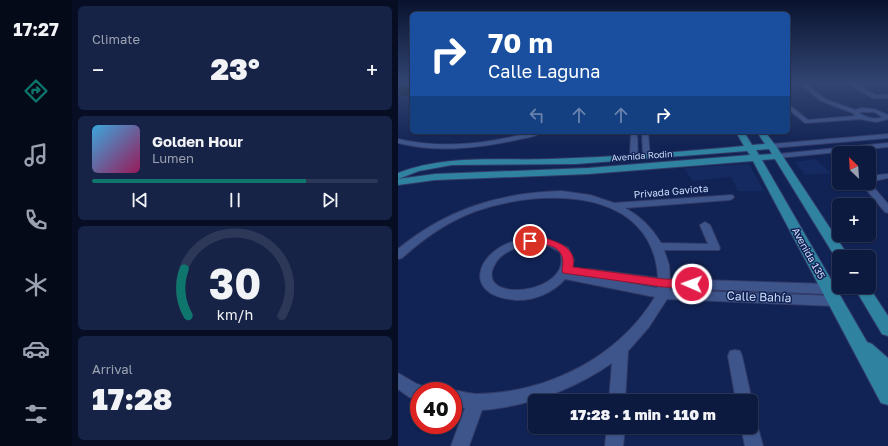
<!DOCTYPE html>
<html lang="en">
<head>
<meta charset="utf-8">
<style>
  :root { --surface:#0d1a3f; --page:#162346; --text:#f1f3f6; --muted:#9aa1b0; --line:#2d3859; --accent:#0f766e }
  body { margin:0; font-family:"Golos Text",sans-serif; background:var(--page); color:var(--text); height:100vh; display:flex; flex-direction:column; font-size:15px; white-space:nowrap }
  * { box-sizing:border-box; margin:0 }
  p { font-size:13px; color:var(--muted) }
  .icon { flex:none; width:22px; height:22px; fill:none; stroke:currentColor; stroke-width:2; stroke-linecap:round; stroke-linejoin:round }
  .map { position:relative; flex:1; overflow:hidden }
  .panel { display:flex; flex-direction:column; gap:6px; padding:6px; background:#070e23; width:326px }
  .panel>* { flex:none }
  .banner { position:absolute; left:12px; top:12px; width:380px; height:122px; border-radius:6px; box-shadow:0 1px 3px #0004,0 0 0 1px var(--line); background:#1a4fa0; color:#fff; overflow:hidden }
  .needle { width:26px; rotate:335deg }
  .controls { position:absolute; left:434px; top:146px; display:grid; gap:8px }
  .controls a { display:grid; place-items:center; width:44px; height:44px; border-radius:6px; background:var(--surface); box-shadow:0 1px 3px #0004,0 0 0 1px var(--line); font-size:20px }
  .speed { position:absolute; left:12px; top:382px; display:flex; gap:8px; font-size:20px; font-weight:700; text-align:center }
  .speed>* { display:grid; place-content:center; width:52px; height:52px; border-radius:50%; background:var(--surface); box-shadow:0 1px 3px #0004,0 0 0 1px var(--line); line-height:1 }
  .speed .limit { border:6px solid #d22; background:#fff; color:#111 }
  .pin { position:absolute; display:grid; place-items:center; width:34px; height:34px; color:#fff; margin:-17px; border:2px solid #fff; border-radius:50%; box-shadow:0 1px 4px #0007 }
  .me { position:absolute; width:44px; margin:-22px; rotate:272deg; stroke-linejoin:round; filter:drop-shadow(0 0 3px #0008) }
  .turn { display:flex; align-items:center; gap:14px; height:84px; padding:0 12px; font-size:18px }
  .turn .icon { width:52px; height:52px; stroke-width:2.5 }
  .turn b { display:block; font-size:28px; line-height:34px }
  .lanes { display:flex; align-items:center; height:38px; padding:0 12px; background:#0003; justify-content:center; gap:20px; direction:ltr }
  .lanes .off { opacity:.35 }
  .big { font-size:30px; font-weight:800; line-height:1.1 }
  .panel .tile { flex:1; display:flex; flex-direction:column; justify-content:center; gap:6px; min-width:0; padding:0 14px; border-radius:6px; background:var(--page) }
  .panel .dial { align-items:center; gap:0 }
  .dial svg { height:104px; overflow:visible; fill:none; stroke:var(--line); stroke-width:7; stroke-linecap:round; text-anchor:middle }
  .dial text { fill:var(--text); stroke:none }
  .song { display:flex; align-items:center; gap:12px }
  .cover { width:48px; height:48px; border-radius:6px; background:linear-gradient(135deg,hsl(200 70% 55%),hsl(330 70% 35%)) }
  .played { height:4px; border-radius:2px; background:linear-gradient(90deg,var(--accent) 75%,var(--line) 75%) }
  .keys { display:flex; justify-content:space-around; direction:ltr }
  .heat { display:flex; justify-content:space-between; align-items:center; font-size:22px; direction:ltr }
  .trip { position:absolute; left:130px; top:394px; width:230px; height:40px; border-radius:6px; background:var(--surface); box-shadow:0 1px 3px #0004,0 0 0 1px var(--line); font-weight:800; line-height:40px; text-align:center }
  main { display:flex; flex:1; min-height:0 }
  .menu { display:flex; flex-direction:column; width:72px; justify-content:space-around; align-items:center; background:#050a19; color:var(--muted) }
  .menu .icon { width:28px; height:28px }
  .menu .current { color:var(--accent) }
  .menu b { font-size:18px; color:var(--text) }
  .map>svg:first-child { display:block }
</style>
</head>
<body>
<main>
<nav class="menu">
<b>17:27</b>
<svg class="icon current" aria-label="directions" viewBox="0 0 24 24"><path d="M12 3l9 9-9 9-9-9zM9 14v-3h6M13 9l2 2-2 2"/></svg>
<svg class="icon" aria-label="music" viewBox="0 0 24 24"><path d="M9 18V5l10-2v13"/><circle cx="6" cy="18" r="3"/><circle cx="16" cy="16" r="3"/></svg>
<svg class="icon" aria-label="phone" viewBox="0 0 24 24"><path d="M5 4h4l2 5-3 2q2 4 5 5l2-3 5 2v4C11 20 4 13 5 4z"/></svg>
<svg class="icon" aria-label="climate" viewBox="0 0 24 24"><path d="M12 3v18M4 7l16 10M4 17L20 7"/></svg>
<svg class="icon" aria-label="car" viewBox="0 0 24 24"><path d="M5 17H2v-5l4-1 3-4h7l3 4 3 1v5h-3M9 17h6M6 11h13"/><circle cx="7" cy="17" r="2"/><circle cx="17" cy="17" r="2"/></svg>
<svg class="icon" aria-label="filters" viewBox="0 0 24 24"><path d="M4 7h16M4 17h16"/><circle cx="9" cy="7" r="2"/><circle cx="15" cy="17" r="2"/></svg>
</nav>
<section class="panel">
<div class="tile"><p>Climate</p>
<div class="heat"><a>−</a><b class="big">23°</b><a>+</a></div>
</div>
<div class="tile">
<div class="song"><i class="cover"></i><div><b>Golden Hour</b><p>Lumen</p></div></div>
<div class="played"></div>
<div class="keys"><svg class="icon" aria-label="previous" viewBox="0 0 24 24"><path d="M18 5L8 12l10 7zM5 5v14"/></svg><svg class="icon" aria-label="pause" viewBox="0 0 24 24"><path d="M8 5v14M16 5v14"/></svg><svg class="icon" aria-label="next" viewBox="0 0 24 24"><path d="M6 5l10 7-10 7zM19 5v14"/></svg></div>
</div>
<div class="tile dial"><svg viewBox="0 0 100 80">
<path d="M14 69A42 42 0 1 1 86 69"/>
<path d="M14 69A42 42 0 0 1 11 33" stroke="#0f766e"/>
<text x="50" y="56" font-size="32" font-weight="700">30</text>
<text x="50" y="72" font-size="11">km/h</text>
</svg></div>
<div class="tile"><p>Arrival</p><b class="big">17:28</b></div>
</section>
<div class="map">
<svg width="490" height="446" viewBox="0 0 490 446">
  <rect width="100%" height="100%" fill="#112354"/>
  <g fill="#162a62">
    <polygon points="417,159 433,173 407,175 397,162"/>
    <polygon points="351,164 366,191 340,191 333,177 295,181 286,168"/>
  </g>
  <polygon fill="#071508" points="0,83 14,83 14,97 0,94"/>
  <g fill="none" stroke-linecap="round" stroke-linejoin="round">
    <g stroke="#323b67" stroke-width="2">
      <g id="minor">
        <path d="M401 83H407L427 99 457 110 464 108 476 109 490 115V119L478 122 462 119 407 123 390 109V104L410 120 457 116 455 113 423 101ZM462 112H476L485 117C477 120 469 118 461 113Z"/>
        <polygon points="449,83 485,83 461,86 478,95 490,94 490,98 475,98"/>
        <path d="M133 132H144C138 137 126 138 118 140 80 148 39 153 0 143V139C43 149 91 144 133 132Z"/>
        <polygon points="233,132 239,132 240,157 236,159 232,157"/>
        <polygon points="244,132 250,132 252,158 249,158 245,156"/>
        <polygon points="490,134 490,138 374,148 370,146 374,144"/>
        <polygon points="490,143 490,147 380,158 376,156 380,154"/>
        <polygon points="490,174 490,178 471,182 471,176"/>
        <polygon points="471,182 490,204 490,213 487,212 463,183"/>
        <path d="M163 191 192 195 216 203 334 195 336 197 334 199 331 200 227 208C242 216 254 228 263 243L310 244 302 225 307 222 312 225 322 248 321 250H266L271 265 272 279 431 284 435 286 437 289 435 292 431 294 272 288V290L437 296 442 298 443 301 442 304 437 306 269 299 251 327 230 351 227 401H211L214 363C175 390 131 406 84 410L71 446H53L67 408 55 406V391H53L55 390C63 391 71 394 79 394 149 393 220 358 257 297L167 279C155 293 135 301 118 300 41 294 102 211 170 248L176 260 172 272 186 275 187 270 191 269 260 278C255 186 143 188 78 211 50 221 26 238 4 258L0 259V249C49 209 101 193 163 191ZM131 244 151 246 162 252C177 295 74 305 97 264 103 252 119 247 131 244ZM224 282 259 287V288Z"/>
        <polygon points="337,350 342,351 344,356 354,401 353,404 353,401 338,401 330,356 332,351"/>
        <polygon points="0,373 19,384 27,387 29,391 21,391 21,400 11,397 0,389"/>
        <polygon points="353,419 358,421 365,446 347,446 343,427 353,427"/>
        <polygon points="209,427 227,427 225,446 207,446"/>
      </g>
    </g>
    <g stroke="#323b67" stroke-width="2">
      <g id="major">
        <path d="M338 132H346L354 145 367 144 359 132H367L378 146 451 257H441V261L439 260 377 159 364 160 469 342 474 344 490 358V405L483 403 355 161 190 174 37 180 0 185V173C50 154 101 161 153 159 217 157 282 152 346 146ZM371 149 374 154 361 155 358 150ZM349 151 352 155 190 168 37 174 0 179 21 171 54 165 178 164Z"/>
        <polygon points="456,287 471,287 490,316 490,336 484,334"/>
      </g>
    </g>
    <use href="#minor" fill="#3e558b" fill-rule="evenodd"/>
    <use href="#major" fill="#2f83a1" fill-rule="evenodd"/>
  </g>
  <linearGradient id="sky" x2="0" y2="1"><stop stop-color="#09132e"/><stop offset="0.57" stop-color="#324572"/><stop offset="1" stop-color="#324572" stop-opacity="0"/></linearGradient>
  <rect width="490" height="146" fill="url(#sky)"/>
  <path fill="#e11d48" stroke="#92132f" d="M144 237C159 242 179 247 175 267L265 279 294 280 300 284 294 288 265 287 165 273 164 270C168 253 159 245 142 244 136 243 131 245 127 241L132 238Z"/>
  <g text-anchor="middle" stroke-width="3" stroke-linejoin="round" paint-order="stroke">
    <g font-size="9" fill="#cfdefd" stroke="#112354">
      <text transform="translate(244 156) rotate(-4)" y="3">Avenida Rodin</text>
    </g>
    <g font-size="10" fill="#cfdefd" stroke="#112354">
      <text transform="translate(273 191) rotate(-5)" y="4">Privada Gaviota</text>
      <text transform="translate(411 253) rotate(61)" y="4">Avenida 135</text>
    </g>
    <g font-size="12" fill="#cfdefd" stroke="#112354">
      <text transform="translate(361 297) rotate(2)" y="4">Calle Bahía</text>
    </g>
  </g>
</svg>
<div class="controls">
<a><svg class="needle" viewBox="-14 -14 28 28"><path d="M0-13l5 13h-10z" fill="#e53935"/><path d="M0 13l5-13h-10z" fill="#9aa1b0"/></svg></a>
<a>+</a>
<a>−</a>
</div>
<div class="speed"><div class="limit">40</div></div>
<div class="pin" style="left:132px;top:241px;background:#d93025"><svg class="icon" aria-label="arrive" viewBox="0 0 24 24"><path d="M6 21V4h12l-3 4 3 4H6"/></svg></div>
<svg class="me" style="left:294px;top:284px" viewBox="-20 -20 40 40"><circle r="17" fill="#e11d48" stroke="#fff" stroke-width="3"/><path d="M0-11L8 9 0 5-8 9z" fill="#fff"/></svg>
<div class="trip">17:28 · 1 min · 110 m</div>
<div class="banner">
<div class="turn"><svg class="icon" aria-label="right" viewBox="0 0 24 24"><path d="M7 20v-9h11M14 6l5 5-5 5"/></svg><div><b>70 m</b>Calle Laguna</div></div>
<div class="lanes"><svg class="icon off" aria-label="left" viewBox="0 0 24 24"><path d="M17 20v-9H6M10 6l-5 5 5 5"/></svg><svg class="icon off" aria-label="ahead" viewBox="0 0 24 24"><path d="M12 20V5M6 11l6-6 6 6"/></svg><svg class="icon off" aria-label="ahead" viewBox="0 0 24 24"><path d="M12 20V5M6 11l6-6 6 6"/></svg><svg class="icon" aria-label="right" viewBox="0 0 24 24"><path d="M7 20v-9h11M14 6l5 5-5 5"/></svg></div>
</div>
</div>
</main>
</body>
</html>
